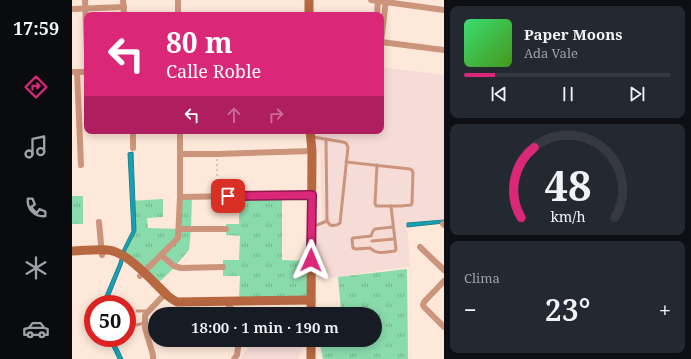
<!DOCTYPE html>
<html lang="es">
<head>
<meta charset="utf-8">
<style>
  :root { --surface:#171b24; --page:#242831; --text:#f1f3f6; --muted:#9ea1a6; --line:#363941; --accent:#db2777 }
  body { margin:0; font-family:"Noto Serif",serif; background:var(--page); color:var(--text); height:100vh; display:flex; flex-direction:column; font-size:15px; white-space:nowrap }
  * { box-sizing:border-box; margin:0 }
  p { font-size:13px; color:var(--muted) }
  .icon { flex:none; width:22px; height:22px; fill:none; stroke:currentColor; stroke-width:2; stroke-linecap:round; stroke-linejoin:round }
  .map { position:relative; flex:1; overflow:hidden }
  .sheet { display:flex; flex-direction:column; gap:6px; padding:6px; background:#0d0f14; width:247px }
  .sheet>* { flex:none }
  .guide { position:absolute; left:12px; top:12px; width:300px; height:122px; border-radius:8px; box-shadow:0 2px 10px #0003; background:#db2777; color:#fff; overflow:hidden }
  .speed { position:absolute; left:12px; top:295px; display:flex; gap:8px; font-size:20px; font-weight:700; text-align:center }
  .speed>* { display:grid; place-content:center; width:52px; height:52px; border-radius:50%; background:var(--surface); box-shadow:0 2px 10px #0003; line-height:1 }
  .speed .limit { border:6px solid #d22; background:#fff; color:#111 }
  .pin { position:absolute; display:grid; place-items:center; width:34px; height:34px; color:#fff; margin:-17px; border-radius:8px; box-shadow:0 2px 6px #0006 }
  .me { position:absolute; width:44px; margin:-22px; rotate:1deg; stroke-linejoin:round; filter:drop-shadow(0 0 3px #0008) }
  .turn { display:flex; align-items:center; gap:14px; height:84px; padding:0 16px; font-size:18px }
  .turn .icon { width:52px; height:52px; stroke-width:2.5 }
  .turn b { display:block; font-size:28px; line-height:34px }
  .lanes { display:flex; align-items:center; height:38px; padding:0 16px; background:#0003; justify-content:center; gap:20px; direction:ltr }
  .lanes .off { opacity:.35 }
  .big { font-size:30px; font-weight:600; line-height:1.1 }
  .sheet .widget { flex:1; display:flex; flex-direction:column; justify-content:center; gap:6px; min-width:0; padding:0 14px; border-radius:8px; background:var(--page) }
  .sheet .dial { align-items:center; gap:0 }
  .dial svg { height:104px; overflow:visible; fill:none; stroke:var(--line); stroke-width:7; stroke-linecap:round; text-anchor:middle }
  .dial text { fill:var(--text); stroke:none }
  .song { display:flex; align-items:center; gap:12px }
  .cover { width:48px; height:48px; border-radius:6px; background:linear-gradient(135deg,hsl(140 70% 55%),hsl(100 70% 35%)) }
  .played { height:4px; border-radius:2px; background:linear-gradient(90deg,var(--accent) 15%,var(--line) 15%) }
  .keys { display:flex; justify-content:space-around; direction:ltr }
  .heat { display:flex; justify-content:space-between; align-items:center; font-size:22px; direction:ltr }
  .trip { position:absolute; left:76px; top:307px; width:234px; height:40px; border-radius:20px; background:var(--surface); box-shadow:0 2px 10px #0003; font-weight:600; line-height:40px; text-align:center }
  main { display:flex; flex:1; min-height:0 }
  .dock { display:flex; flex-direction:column; width:72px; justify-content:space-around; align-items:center; background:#090b0e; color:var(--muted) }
  .dock .icon { width:28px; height:28px }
  .dock .on { color:var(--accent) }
  .dock b { font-size:18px; color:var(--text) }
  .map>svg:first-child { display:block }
</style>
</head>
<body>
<main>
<nav class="dock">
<b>17:59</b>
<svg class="icon on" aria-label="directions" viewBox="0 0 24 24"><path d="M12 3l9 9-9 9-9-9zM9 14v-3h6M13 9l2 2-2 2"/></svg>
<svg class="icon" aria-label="music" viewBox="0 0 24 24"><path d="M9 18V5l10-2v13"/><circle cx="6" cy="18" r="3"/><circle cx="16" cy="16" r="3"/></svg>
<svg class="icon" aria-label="phone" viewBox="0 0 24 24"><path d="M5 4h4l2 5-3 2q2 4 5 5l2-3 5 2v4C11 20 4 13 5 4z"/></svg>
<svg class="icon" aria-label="climate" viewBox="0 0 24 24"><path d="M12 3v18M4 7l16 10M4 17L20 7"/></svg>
<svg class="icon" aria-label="car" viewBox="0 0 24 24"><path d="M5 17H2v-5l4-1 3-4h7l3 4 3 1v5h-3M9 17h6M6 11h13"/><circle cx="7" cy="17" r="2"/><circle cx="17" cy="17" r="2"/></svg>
</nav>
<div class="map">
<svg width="372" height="359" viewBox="0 0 372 359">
  <defs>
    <pattern id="grass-tufts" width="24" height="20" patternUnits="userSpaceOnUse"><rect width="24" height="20" fill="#8adbac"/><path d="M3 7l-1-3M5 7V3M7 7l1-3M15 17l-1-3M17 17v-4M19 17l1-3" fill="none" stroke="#72b38d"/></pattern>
  </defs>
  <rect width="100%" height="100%" fill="#fde8d9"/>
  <g fill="#f6dcd7">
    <polygon points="309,67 372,75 372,220 335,224 338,266 245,280 244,230 250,225 248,155 243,148 243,131 309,131"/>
    <polygon points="182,340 231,340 231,347 226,359 167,359 173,352"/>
  </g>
  <g fill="url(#grass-tufts)">
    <rect x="0" y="196" width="11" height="28"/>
    <polygon points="167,196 210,196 210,260 239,261 239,300 167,301 168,276 151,276 151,260 167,260 168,236 154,235 154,224 167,224"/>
    <polygon points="108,197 120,197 119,229 117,250 98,272 84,285 49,255 60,231 58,201 91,199 91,217 75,218 76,228 107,229"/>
    <polygon points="335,269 336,359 251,359 247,340 303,340 303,314 246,314 246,313 269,309 266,277"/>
  </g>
  <g fill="#15a0b4" stroke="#22818d">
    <polygon points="61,152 64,231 54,250 50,265 38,295 39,304 34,304 33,296 47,263 51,249 60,231 56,153"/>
    <polygon points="372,220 372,223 335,227 335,223"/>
    <polygon points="36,338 41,338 51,359 46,359"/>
  </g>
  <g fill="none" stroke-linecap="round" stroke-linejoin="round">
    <polyline stroke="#b2a296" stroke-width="1" stroke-dasharray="2 3" stroke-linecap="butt" points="145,159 145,190"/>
    <g stroke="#cc957b" stroke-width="3">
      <path d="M241 137 271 142 274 143 276 147 268 223C265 226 262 226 258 225L255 221 254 139"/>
      <polyline points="274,162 338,169 340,170 341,173 340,203 339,205 329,206 304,206 303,203 305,165"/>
      <path d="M319 206 324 249 323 251C313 252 305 255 298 248L284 249 281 248 280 239 281 238 299 236 301 231 303 229 321 227"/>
      <polyline points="240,227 255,221"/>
      <polyline points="300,241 322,239"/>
      <polyline points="65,311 75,311"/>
      <polyline points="64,325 73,323"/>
    </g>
    <g stroke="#cc957b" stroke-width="6">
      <polyline points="13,0 15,53"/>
      <polyline points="51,0 52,15"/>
      <polyline points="106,0 106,15"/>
      <polyline points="299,0 372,10"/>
      <polyline points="0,9 52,7"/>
      <polyline points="305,15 306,0"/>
      <polyline points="309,42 372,50"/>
      <polyline points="309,42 314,0"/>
      <polyline points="0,72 15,72"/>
      <polyline points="5,72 9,165"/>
      <polyline points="61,131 61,148"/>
      <polyline points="108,154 145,154 240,151"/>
      <polyline points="108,197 239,195"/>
      <polyline points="27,222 30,255"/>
      <polyline points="371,224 372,225"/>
      <polyline points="107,229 154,229"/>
      <polyline points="348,247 372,270"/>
      <polyline points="89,255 102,266 109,268 151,267"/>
      <polyline points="68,276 106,238 108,197 108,131"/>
      <polyline points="372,281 352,302 351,305 352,307 372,327"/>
      <polyline points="157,306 164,314"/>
      <polyline points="81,359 81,355 73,328 73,315 90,297"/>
      <polyline points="162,359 165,355 167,340"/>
    </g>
    <g stroke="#b76840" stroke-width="9">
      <polyline points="237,0 237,15"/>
      <polyline points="238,131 240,151 239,314"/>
      <path d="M0 251C13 251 28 248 41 251 59 256 82 283 96 296L100 299 105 302 239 300"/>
      <polyline points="239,340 239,359"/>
    </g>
  </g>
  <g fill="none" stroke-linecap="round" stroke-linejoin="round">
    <g stroke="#8e194d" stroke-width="10">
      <polyline id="route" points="156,196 240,195 239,260"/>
    </g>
    <use href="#route" stroke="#db2777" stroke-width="7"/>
  </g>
</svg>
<div class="speed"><div class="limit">50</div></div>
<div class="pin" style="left:156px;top:196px;background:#d93025"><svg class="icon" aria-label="arrive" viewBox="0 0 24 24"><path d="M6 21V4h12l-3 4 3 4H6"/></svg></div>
<svg class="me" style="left:239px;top:260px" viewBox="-20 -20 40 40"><path d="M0-17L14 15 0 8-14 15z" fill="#db2777" stroke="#fff" stroke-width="4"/></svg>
<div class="trip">18:00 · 1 min · 190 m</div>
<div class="guide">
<div class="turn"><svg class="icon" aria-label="left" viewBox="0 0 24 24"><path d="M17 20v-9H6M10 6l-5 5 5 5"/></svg><div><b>80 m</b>Calle Roble</div></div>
<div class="lanes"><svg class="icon" aria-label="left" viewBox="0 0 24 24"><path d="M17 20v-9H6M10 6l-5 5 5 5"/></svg><svg class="icon off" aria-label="ahead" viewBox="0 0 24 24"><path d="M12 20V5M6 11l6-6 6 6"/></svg><svg class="icon off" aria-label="right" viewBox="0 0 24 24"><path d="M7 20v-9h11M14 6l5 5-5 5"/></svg></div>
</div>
</div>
<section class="sheet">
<div class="widget">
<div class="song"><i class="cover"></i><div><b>Paper Moons</b><p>Ada Vale</p></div></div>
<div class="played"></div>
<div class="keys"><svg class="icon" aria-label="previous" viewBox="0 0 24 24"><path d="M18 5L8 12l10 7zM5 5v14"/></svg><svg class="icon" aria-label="pause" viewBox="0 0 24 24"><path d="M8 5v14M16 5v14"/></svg><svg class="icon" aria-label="next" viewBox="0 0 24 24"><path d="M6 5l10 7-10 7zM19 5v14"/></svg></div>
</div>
<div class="widget dial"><svg viewBox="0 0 100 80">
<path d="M14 69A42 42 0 1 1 86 69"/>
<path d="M14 69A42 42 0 0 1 24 15" stroke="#db2777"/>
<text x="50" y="56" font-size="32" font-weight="700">48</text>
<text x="50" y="72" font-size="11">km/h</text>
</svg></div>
<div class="widget"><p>Clima</p>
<div class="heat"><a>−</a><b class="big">23°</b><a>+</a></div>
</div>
</section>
</main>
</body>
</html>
